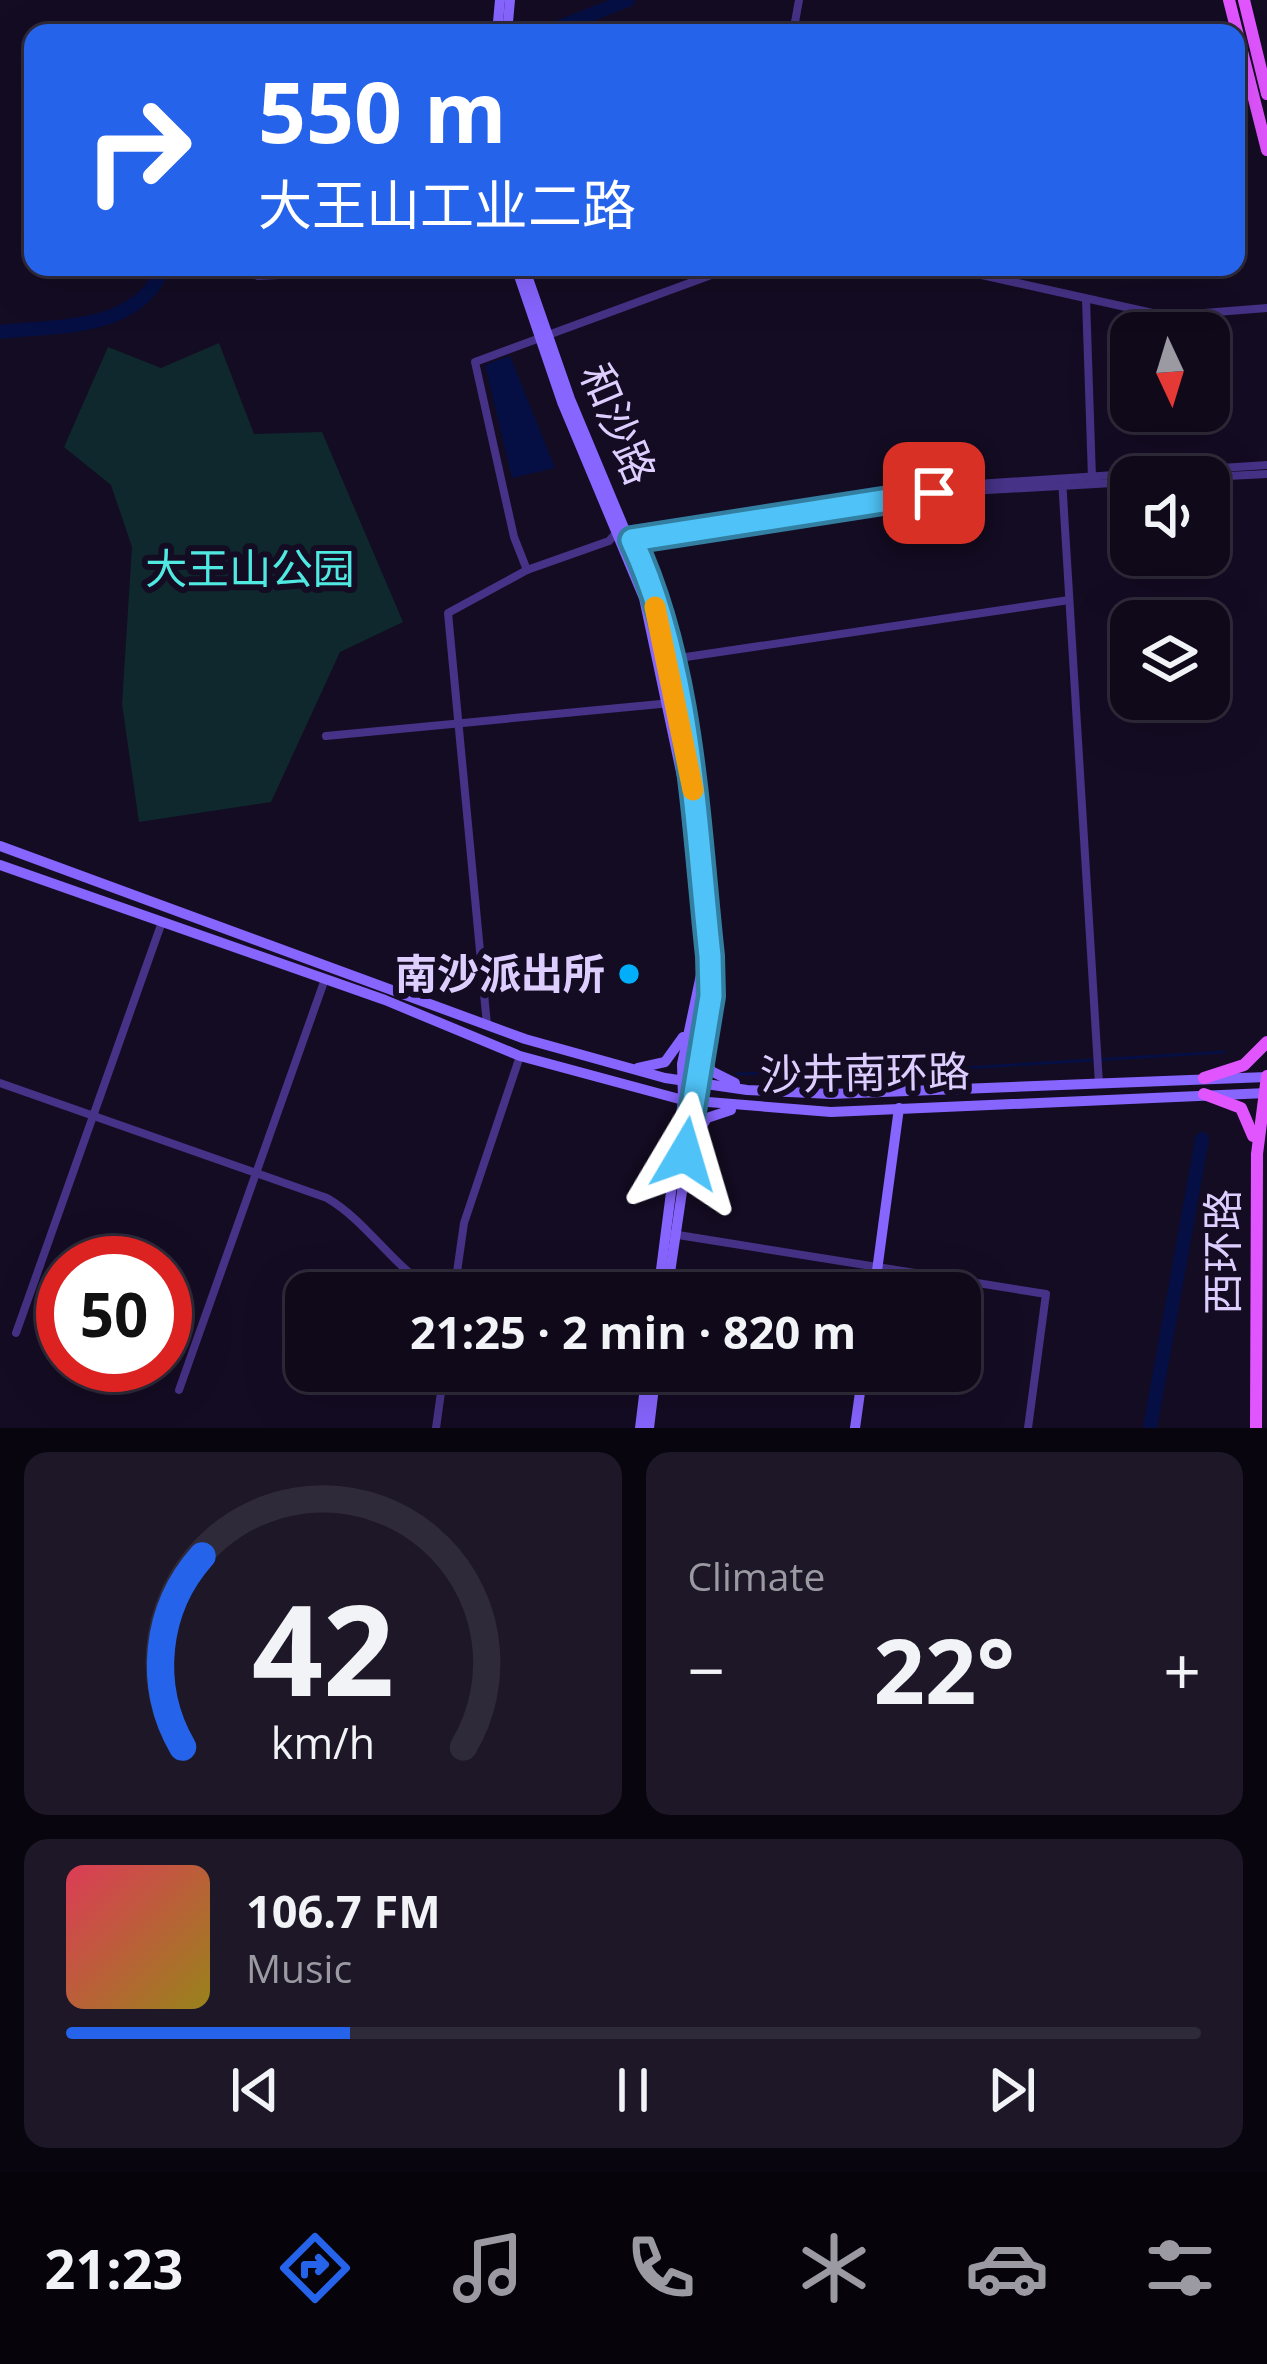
<!DOCTYPE html>
<html lang="en">
<head>
<meta charset="utf-8">
<style>
  :root { --surface:#0f091a; --page:#1d1727; --text:#f1f3f6; --muted:#9b9aa2; --line:#2f2a39; --accent:#2563eb }
  body { margin:0; font-family:"Open Sans","Noto Sans SC",sans-serif; background:var(--page); color:var(--text); height:100vh; display:flex; flex-direction:column; font-size:45px; white-space:nowrap }
  * { box-sizing:border-box; margin:0 }
  p { font-size:39px; color:var(--muted) }
  .icon { flex:none; width:66px; height:66px; fill:none; stroke:currentColor; stroke-width:2; stroke-linecap:round; stroke-linejoin:round }
  .map { position:relative; height:1428px; overflow:hidden }
  .sheet { display:flex; flex-direction:column; gap:24px; padding:24px; background:#08050e; flex:1 }
  .sheet>* { flex:none }
  .guide { position:absolute; left:24px; top:24px; width:1221px; height:252px; border-radius:24px; box-shadow:0 12px 48px #0002,0 0 0 3px var(--line); background:#2563eb; color:#fff; overflow:hidden }
  .needle { width:78px; rotate:176deg }
  .buttons { position:absolute; left:1110px; top:312px; display:grid; gap:24px }
  .buttons a { display:grid; place-items:center; width:120px; height:120px; border-radius:24px; background:var(--surface); box-shadow:0 12px 48px #0002,0 0 0 3px var(--line); font-size:60px }
  .speed { position:absolute; left:36px; top:1236px; display:flex; gap:24px; font-size:60px; font-weight:700; text-align:center }
  .speed>* { display:grid; place-content:center; width:156px; height:156px; border-radius:50%; background:var(--surface); box-shadow:0 12px 48px #0002,0 0 0 3px var(--line); line-height:1 }
  .speed .limit { border:18px solid #d22; background:#fff; color:#111 }
  .pin { position:absolute; display:grid; place-items:center; width:102px; height:102px; color:#fff; margin:-51px; border-radius:24px; box-shadow:0 6px 18px #0006 }
  .me { position:absolute; width:132px; margin:-66px; rotate:7deg; stroke-linejoin:round; filter:drop-shadow(0 0 9px #0008) }
  .turn { display:flex; align-items:center; gap:42px; height:252px; padding:0 36px; font-size:54px }
  .turn .icon { width:156px; height:156px; stroke-width:2.5 }
  .turn b { display:block; font-size:84px; line-height:102px }
  .big { font-size:90px; font-weight:700; line-height:1.1 }
  .sheet .tile { flex:1; display:flex; flex-direction:column; justify-content:center; gap:18px; min-width:0; padding:0 42px; border-radius:24px; background:var(--page) }
  .sheet .dial { align-items:center; gap:0 }
  .dial svg { height:312px; overflow:visible; fill:none; stroke:var(--line); stroke-width:7; stroke-linecap:round; text-anchor:middle }
  .dial text { fill:var(--text); stroke:none }
  .song { display:flex; align-items:center; gap:36px }
  .cover { width:144px; height:144px; border-radius:18px; background:linear-gradient(135deg,hsl(350 70% 55%),hsl(50 70% 35%)) }
  .played { height:12px; border-radius:6px; background:linear-gradient(90deg,var(--accent) 25%,var(--line) 25%) }
  .keys { display:flex; justify-content:space-around; direction:ltr }
  .heat { display:flex; justify-content:space-between; align-items:center; font-size:66px; direction:ltr }
  .sheet .tiles { flex:1; display:grid; gap:24px; grid-template-columns:1fr 1fr }
  .tile:last-child { grid-column:span 2 }
  .trip { position:absolute; left:285px; top:1272px; width:696px; height:120px; border-radius:24px; background:var(--surface); box-shadow:0 12px 48px #0002,0 0 0 3px var(--line); font-weight:700; line-height:120px; text-align:center }
  .menu { display:flex; height:192px; justify-content:space-around; align-items:center; background:#06040a; color:var(--muted) }
  .menu .icon { width:84px; height:84px }
  .menu .current { color:var(--accent) }
  .menu b { font-size:54px; color:var(--text) }
  .map>svg:first-child { display:block }
</style>
</head>
<body>
<div class="map">
<svg width="1267" height="1428" viewBox="0 0 1267 1428">
  <rect width="100%" height="100%" fill="#140c23"/>
  <polygon fill="#0e282d" points="219,343 254,434 322,432 403,622 340,652 271,802 139,822 122,704 132,547 111,485 64,447 108,347 161,368"/>
  <polygon fill="#050f43" points="510,356 555,468 512,478 485,365"/>
  <g fill="none" stroke-linecap="round" stroke-linejoin="round">
    <polyline stroke="#050f43" stroke-width="3" points="737,1074 948,1069 1224,1052"/>
    <g stroke="#050f43" stroke-width="14">
      <polyline points="544,33 628,0"/>
      <path d="M0 332C60 325 137 332 164 267"/>
      <polyline points="1150,1428 1202,1139"/>
    </g>
    <g stroke="#463286" stroke-width="8">
      <polyline points="793,33 799,0"/>
      <polyline points="946,267 1166,316 1267,308"/>
      <polyline points="258,276 447,267"/>
      <polyline points="1086,299 1092,478"/>
      <polyline points="1209,477 1267,474"/>
      <polyline points="1062,479 1099,1084"/>
      <polyline points="628,540 935,493 1131,482"/>
      <polyline points="527,570 514,537 475,362 733,267"/>
      <polyline points="671,669 686,657 1069,600"/>
      <polyline points="326,736 671,703"/>
      <polyline points="487,1025 448,613 527,570 609,541 618,531 931,487 1267,465"/>
      <path d="M0 1083 327 1198C371 1224 395 1272 440 1293"/>
      <polyline points="672,1234 1046,1294 1028,1428"/>
      <polyline points="454,1293 464,1223 520,1056"/>
      <polyline points="16,1333 162,922"/>
      <polyline points="179,1390 325,979"/>
      <polyline points="436,1428 444,1371"/>
    </g>
    <g stroke="#8765ff" stroke-width="10">
      <polyline points="497,33 500,0"/>
      <polyline points="507,33 510,0"/>
      <polyline points="516,267 562,402 644,598 684,786 702,970 682,1064 683,1100 658,1293"/>
      <polyline points="524,267 570,399 652,595 692,785 711,996 667,1293"/>
      <polyline points="0,846 525,1039 665,1078 747,1090 831,1094 1267,1077"/>
      <polyline points="0,865 385,1000 520,1056 683,1100 831,1112 1267,1093"/>
      <polyline points="702,1047 711,1071 735,1083"/>
      <polyline points="638,1068 665,1062 683,1037"/>
      <polyline points="689,1146 707,1118 731,1110"/>
      <polyline points="874,1293 899,1108"/>
      <polyline points="640,1428 647,1371"/>
      <polyline points="649,1428 656,1371"/>
      <polyline points="855,1428 863,1371"/>
    </g>
    <g stroke="#e155ff" stroke-width="12">
      <polyline points="1229,0 1267,150"/>
      <polyline points="1244,0 1267,94"/>
      <polyline points="1204,1078 1244,1065 1267,1042"/>
      <polyline points="1204,1094 1241,1108 1253,1136"/>
      <polyline points="1256,1428 1257,1154 1267,1076"/>
    </g>
  </g>
  <g fill="none" stroke-linecap="round" stroke-linejoin="round">
    <g stroke="#337fa1" stroke-width="30">
      <path id="route" d="M685 1154 711 996 710 956C695 818 691 667 632 540L934 493"/>
    </g>
    <use href="#route" stroke="#4fc3f7" stroke-width="21"/>
    <polyline stroke="#f59e0b" stroke-width="21" points="655,607 693,790"/>
  </g>
  <circle fill="#00aef9" stroke="#140c23" stroke-width="4.5" cx="629" cy="974" r="12"/>
  <g text-anchor="middle" stroke-width="12" stroke-linejoin="round" paint-order="stroke">
    <g font-size="42" fill="#ddceff" stroke="#140c23">
      <text transform="translate(618 424) rotate(67)" y="15">和沙路</text>
      <text transform="translate(865 1073) rotate(-1)" y="15">沙井南环路</text>
      <text transform="translate(1223 1252) rotate(-90)" y="15">西环路</text>
    </g>
    <g font-size="42" fill="#4fe9e2" stroke="#140c23">
      <text x="250" y="584">大王山公园</text>
    </g>
    <g font-size="42" font-weight="bold" fill="#ddceff" stroke="#140c23" text-anchor="end">
      <text x="605" y="989">南沙派出所</text>
    </g>
  </g>
</svg>
<div class="buttons">
<a><svg class="needle" viewBox="-14 -14 28 28"><path d="M0-13l5 13h-10z" fill="#e53935"/><path d="M0 13l5-13h-10z" fill="#9b9aa2"/></svg></a>
<a><svg class="icon" aria-label="sound" viewBox="0 0 24 24"><path d="M4 9h4l5-4v14l-5-4H4zM17 9q2 3 0 6"/></svg></a>
<a><svg class="icon" aria-label="layers" viewBox="0 0 24 24"><path d="M12 4l9 5-9 5-9-5zM3 14l9 5 9-5"/></svg></a>
</div>
<div class="speed"><div class="limit">50</div></div>
<div class="pin" style="left:934px;top:493px;background:#d93025"><svg class="icon" aria-label="arrive" viewBox="0 0 24 24"><path d="M6 21V4h12l-3 4 3 4H6"/></svg></div>
<svg class="me" style="left:685px;top:1154px" viewBox="-20 -20 40 40"><path d="M0-17L14 15 0 8-14 15z" fill="#4fc3f7" stroke="#fff" stroke-width="4"/></svg>
<div class="trip">21:25 · 2 min · 820 m</div>
<div class="guide">
<div class="turn"><svg class="icon" aria-label="right" viewBox="0 0 24 24"><path d="M7 20v-9h11M14 6l5 5-5 5"/></svg><div><b>550 m</b>大王山工业二路</div></div>
</div>
</div>
<section class="sheet">
<div class="tiles">
<div class="tile dial"><svg viewBox="0 0 100 80">
<path d="M14 69A42 42 0 1 1 86 69"/>
<path d="M14 69A42 42 0 0 1 19 20" stroke="#2563eb"/>
<text x="50" y="56" font-size="32" font-weight="700">42</text>
<text x="50" y="72" font-size="11">km/h</text>
</svg></div>
<div class="tile"><p>Climate</p>
<div class="heat"><a>−</a><b class="big">22°</b><a>+</a></div>
</div>
<div class="tile">
<div class="song"><i class="cover"></i><div><b>106.7 FM</b><p>Music</p></div></div>
<div class="played"></div>
<div class="keys"><svg class="icon" aria-label="previous" viewBox="0 0 24 24"><path d="M18 5L8 12l10 7zM5 5v14"/></svg><svg class="icon" aria-label="pause" viewBox="0 0 24 24"><path d="M8 5v14M16 5v14"/></svg><svg class="icon" aria-label="next" viewBox="0 0 24 24"><path d="M6 5l10 7-10 7zM19 5v14"/></svg></div>
</div>
</div>
</section>
<nav class="menu">
<b>21:23</b>
<svg class="icon current" aria-label="directions" viewBox="0 0 24 24"><path d="M12 3l9 9-9 9-9-9zM9 14v-3h6M13 9l2 2-2 2"/></svg>
<svg class="icon" aria-label="music" viewBox="0 0 24 24"><path d="M9 18V5l10-2v13"/><circle cx="6" cy="18" r="3"/><circle cx="16" cy="16" r="3"/></svg>
<svg class="icon" aria-label="phone" viewBox="0 0 24 24"><path d="M5 4h4l2 5-3 2q2 4 5 5l2-3 5 2v4C11 20 4 13 5 4z"/></svg>
<svg class="icon" aria-label="climate" viewBox="0 0 24 24"><path d="M12 3v18M4 7l16 10M4 17L20 7"/></svg>
<svg class="icon" aria-label="car" viewBox="0 0 24 24"><path d="M5 17H2v-5l4-1 3-4h7l3 4 3 1v5h-3M9 17h6M6 11h13"/><circle cx="7" cy="17" r="2"/><circle cx="17" cy="17" r="2"/></svg>
<svg class="icon" aria-label="filters" viewBox="0 0 24 24"><path d="M4 7h16M4 17h16"/><circle cx="9" cy="7" r="2"/><circle cx="15" cy="17" r="2"/></svg>
</nav>
</body>
</html>
